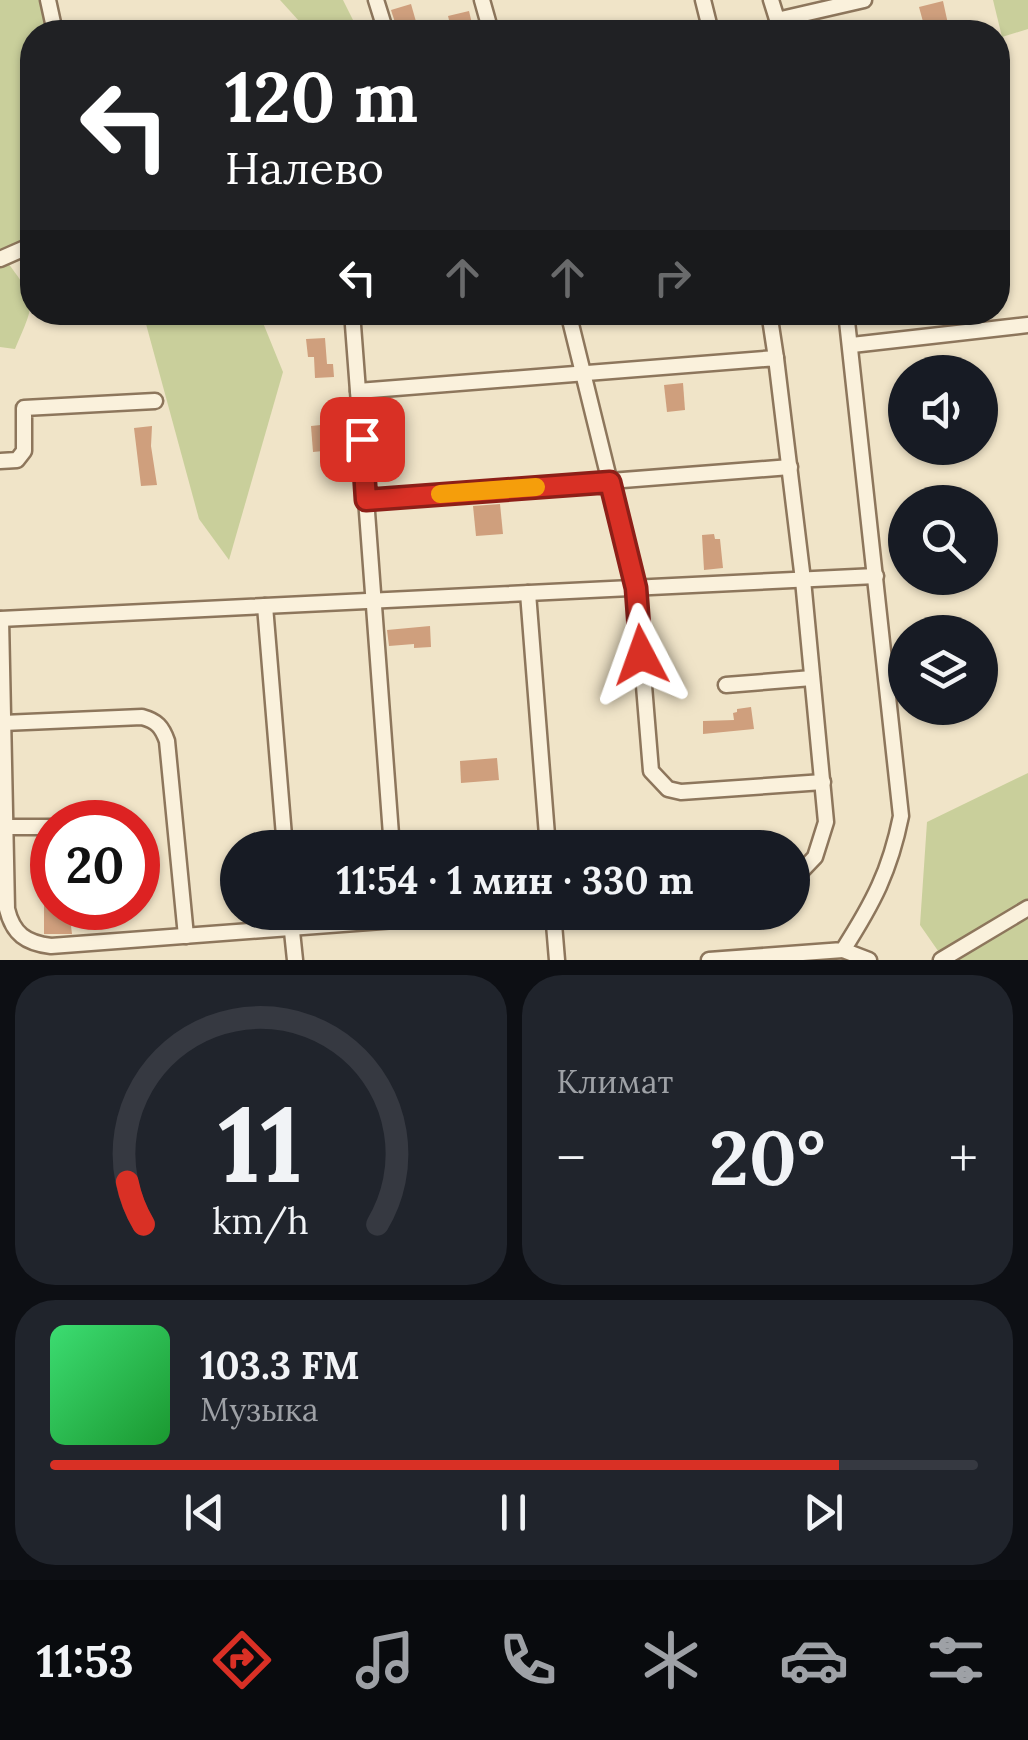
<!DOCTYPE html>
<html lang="ru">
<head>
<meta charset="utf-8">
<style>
  :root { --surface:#171b24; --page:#20242c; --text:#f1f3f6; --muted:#9ea1a6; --line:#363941; --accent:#d93025 }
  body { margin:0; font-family:Lora,serif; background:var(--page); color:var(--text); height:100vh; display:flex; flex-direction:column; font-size:38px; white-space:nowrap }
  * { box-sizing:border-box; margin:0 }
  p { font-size:32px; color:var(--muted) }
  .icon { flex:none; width:55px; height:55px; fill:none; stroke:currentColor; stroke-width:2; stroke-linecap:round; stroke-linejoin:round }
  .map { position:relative; height:960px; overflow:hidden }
  .side { display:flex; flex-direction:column; gap:15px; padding:15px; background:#0d0f14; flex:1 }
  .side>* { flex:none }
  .banner { position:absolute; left:20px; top:20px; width:990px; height:305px; border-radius:40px; box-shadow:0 2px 8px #0004; background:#202124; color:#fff; overflow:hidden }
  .buttons { position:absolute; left:888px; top:355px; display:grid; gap:20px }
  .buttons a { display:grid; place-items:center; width:110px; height:110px; border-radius:50%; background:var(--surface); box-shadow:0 2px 8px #0004; font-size:50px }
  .speed { position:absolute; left:30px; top:800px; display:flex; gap:20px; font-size:50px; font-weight:700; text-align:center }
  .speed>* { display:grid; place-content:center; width:130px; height:130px; border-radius:50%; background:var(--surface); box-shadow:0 2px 8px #0004; line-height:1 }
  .speed .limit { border:15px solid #d22; background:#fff; color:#111 }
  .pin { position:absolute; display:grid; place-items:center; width:85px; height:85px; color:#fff; margin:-42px; border-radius:20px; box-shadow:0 5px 15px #0006 }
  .me { position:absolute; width:110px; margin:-55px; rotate:356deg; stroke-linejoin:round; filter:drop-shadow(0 0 8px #0008) }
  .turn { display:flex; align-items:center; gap:35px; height:210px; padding:0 40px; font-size:45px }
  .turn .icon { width:130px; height:130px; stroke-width:2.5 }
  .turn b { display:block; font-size:70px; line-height:85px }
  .lanes { display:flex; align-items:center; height:95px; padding:0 40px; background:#0003; justify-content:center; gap:50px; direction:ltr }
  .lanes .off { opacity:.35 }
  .big { font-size:75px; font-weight:700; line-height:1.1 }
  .side .card { flex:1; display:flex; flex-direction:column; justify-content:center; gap:15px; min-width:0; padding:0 35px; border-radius:40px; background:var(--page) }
  .side .dial { align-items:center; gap:0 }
  .dial svg { height:260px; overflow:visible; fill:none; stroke:var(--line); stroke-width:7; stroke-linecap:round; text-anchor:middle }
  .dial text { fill:var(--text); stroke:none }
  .song { display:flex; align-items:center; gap:30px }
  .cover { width:120px; height:120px; border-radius:15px; background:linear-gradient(135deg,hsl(140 70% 55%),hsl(130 70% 35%)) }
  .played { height:10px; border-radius:5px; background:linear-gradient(90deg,var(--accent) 85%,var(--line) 85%) }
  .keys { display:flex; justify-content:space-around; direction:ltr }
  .heat { display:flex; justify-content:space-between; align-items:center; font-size:55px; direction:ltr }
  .side .tiles { flex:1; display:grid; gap:15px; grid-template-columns:1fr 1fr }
  .card:last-child { grid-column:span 2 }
  .trip { position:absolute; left:220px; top:830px; width:590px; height:100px; border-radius:50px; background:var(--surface); box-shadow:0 2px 8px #0004; font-weight:700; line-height:100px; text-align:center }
  .dock { display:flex; height:160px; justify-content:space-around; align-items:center; background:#090b0e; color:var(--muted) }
  .dock .icon { width:70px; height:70px }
  .dock .selected { color:var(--accent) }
  .dock b { font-size:45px; color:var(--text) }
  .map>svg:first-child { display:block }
</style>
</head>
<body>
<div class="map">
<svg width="1028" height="960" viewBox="0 0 1028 960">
  <rect width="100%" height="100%" fill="#f0e4c8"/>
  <g fill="#c9cf9b">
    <path d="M0 0H46L55 32H32V242L3 256C36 302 38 296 15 349L0 347Z"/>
    <polygon points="280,0 343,0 359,32 309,32"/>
    <polygon points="993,0 1028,0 1028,29 1002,37"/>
    <polygon points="143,313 259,313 283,372 229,560 199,519"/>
    <polygon points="1028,773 1028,960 941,960 943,958 920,925 927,822"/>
  </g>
  <g fill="#cf9f7d">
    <polygon points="943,1 948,24 925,29 919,7"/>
    <polygon points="411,4 419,32 398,32 391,10"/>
    <polygon points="469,11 474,32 427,32 427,29 450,24 448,16"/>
    <polygon points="325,338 327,364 333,364 334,377 315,378 314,357 308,357 306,339"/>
    <polygon points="683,383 685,410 667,412 664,385"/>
    <polygon points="330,424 333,450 313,452 311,426"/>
    <polygon points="152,426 151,446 157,485 141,486 134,428"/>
    <polygon points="500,504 503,534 476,536 473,506"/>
    <polygon points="714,534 715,539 720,539 723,568 704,570 702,535"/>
    <polygon points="430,626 431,647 414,648 414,644 389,646 387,630"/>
    <polygon points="751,707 754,729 703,734 703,721 734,720 733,713 737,712 737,709"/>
    <polygon points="497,758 499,780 461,783 460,761"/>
    <polygon points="44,858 52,858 52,908 71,908 71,915 89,914 89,926 71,926 72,934 44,934"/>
  </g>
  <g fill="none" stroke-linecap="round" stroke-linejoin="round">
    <g stroke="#8d765c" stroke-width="19">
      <g id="minor">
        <polyline points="48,0 55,32"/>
        <polyline points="376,0 386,32"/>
        <polyline points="482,0 491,32"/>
        <polyline points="703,0 711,32"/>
        <polyline points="771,0 781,32"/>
        <polyline points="777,20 864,0"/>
        <polyline points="0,259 32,245"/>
        <polyline points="352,312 358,391"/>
        <polyline points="568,312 636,588 651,771 668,789 681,792 823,782"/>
        <polyline points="769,312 776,358"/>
        <polyline points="852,345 1028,325"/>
        <polyline points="0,461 17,460 24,451 24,408 155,401"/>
        <polyline points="365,500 790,467"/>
        <polyline points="528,593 548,848"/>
        <polyline points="265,606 285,848"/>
        <polyline points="0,619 876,576"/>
        <path d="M1 619 7 909C13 934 26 943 51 946L501 912"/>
        <polyline points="726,685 812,678"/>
        <path d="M3 723 142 717C157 721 162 727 167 741L186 936"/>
        <polyline points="5,827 52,827"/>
        <polyline points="392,848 358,391 776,358 803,580 826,822 815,857 792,881"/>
        <polyline points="290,912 295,960"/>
        <polyline points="553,912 557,960"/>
        <polyline points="843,950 869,960"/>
        <path d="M709 960 843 950C873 903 890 871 901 816L846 312"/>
        <polyline points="941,960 1028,908"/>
      </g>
    </g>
    <use href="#minor" stroke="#faf1dc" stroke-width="14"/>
  </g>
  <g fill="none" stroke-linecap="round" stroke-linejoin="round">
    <g stroke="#8d1f18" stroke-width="25">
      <polyline id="route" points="362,439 366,500 610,482 636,588 641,655"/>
    </g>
    <use href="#route" stroke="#d93025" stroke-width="18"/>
    <polyline stroke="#f59e0b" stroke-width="18" points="440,494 536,487"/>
  </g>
</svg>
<div class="buttons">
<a><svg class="icon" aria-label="sound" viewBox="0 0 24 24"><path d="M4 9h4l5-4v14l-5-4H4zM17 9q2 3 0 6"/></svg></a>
<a><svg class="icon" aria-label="search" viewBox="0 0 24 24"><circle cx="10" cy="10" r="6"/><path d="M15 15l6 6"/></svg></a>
<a><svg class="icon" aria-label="layers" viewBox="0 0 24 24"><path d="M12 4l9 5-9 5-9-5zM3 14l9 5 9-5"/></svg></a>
</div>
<div class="speed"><div class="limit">20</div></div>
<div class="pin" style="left:362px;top:439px;background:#d93025"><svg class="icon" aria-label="arrive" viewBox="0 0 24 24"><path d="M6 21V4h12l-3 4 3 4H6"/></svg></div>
<svg class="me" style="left:641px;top:655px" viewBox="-20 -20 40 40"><path d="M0-17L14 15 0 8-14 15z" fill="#d93025" stroke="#fff" stroke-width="4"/></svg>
<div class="trip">11:54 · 1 мин · 330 m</div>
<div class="banner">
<div class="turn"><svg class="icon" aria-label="left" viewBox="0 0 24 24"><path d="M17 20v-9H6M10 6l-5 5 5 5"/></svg><div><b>120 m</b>Налево</div></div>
<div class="lanes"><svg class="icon" aria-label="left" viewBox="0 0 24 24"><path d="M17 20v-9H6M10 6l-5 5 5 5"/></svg><svg class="icon off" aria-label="ahead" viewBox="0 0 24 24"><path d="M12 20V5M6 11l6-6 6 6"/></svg><svg class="icon off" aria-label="ahead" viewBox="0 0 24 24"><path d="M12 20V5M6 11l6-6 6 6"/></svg><svg class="icon off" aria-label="right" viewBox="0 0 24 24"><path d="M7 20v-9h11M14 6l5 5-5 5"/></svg></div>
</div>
</div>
<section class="side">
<div class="tiles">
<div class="card dial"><svg viewBox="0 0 100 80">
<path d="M14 69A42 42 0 1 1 86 69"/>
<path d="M14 69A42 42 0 0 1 9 56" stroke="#d93025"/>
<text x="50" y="56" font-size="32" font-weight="700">11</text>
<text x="50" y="72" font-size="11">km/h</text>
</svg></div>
<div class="card"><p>Климат</p>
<div class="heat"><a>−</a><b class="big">20°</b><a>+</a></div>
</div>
<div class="card">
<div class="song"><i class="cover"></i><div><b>103.3 FM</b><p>Музыка</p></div></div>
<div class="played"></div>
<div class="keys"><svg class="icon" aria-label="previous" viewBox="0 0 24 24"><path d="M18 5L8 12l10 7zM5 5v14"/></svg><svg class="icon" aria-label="pause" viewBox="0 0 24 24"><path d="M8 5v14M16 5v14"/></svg><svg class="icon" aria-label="next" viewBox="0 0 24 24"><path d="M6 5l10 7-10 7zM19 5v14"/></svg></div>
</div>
</div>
</section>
<nav class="dock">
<b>11:53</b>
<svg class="icon selected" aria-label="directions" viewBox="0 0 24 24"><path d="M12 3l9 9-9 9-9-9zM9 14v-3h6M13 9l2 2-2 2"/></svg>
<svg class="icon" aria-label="music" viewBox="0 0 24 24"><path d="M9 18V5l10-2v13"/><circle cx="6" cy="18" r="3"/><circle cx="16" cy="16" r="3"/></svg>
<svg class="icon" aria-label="phone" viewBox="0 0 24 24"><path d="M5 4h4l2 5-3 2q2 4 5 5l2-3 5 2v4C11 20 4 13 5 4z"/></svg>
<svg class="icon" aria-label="climate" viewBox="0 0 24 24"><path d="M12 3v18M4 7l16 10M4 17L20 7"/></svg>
<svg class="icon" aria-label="car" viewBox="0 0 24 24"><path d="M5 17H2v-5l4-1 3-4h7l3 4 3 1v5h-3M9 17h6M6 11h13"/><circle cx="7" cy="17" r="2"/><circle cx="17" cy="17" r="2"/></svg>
<svg class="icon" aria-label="filters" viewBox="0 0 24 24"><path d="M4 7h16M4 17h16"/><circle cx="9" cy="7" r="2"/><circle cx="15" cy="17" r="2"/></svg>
</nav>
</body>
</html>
